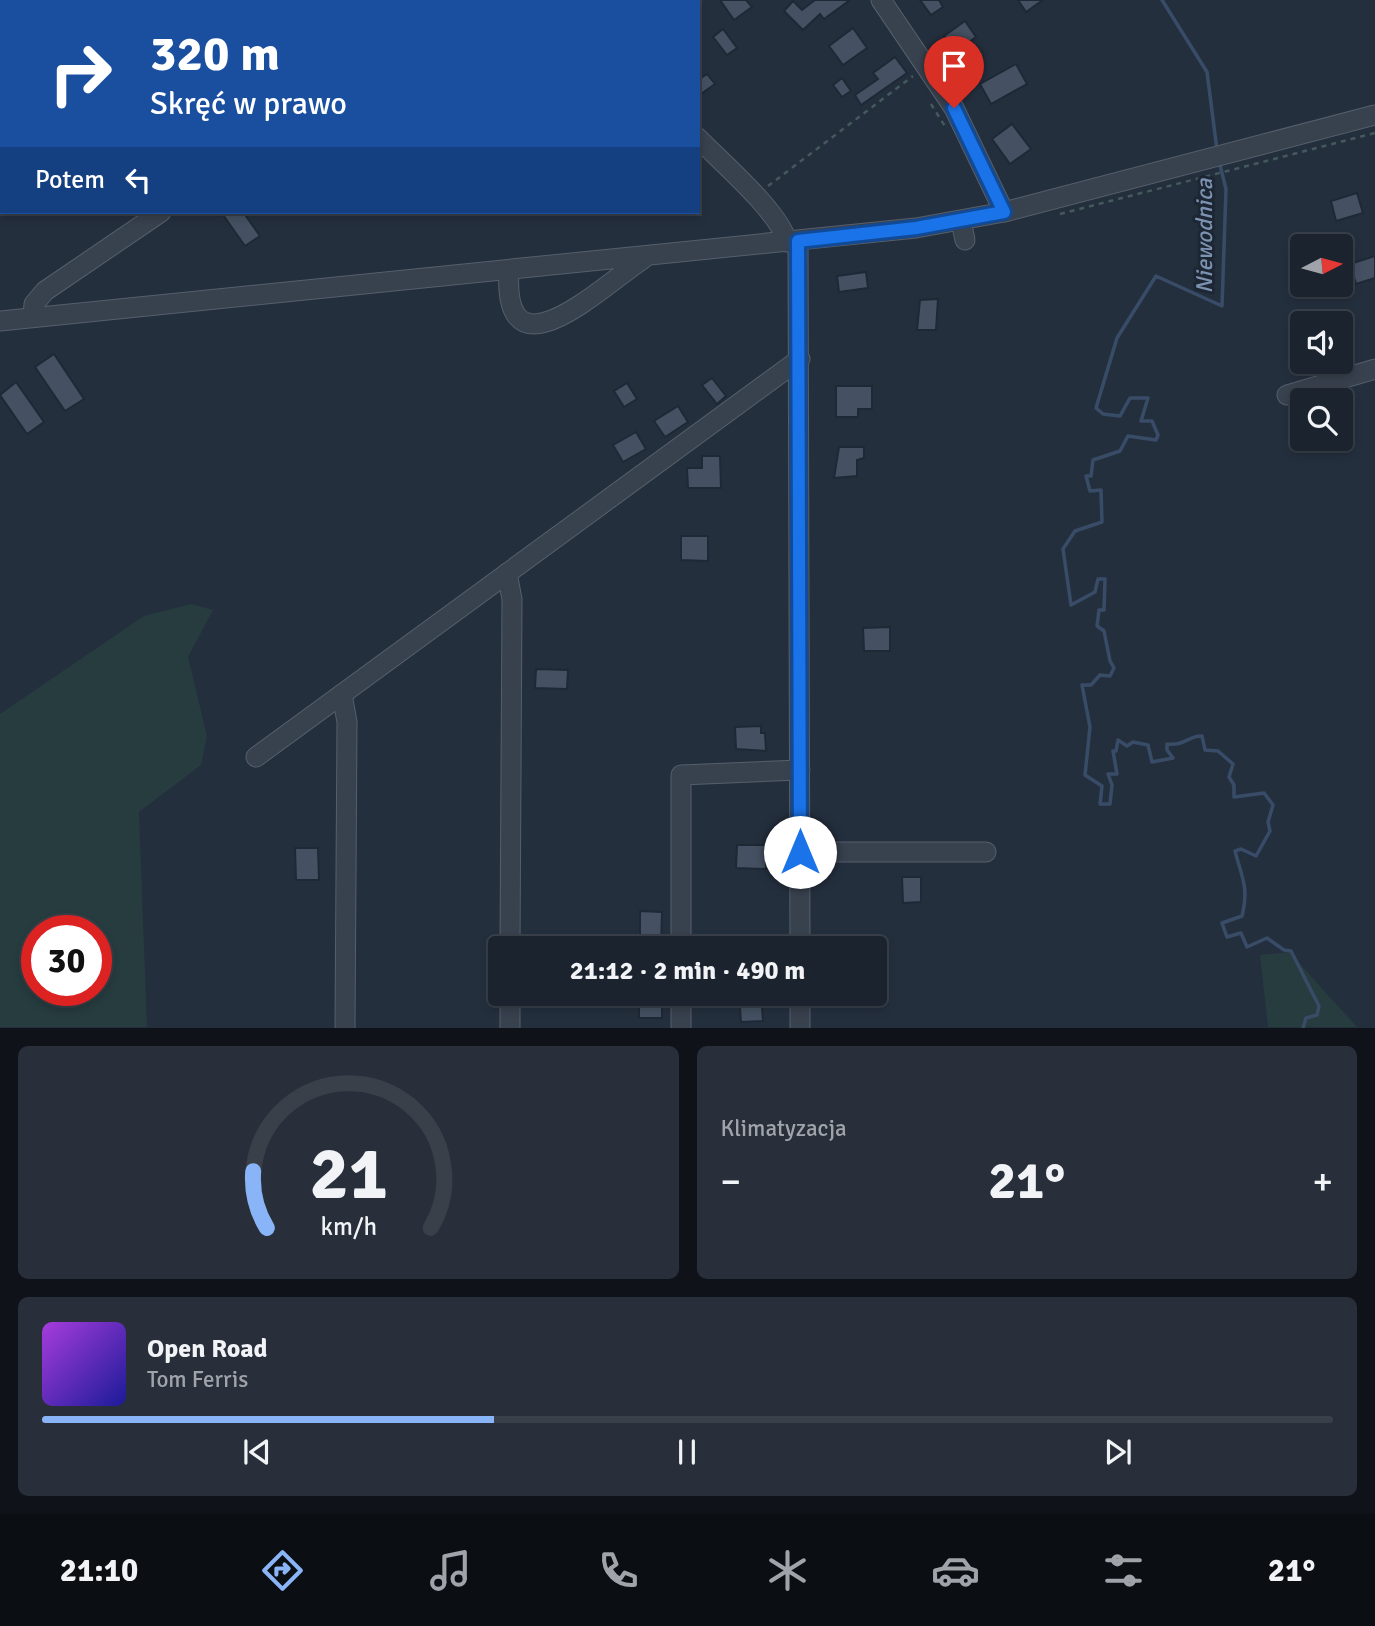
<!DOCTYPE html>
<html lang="pl">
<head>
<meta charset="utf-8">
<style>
  :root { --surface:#1b232e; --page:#282f3a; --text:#f1f3f6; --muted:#a0a4aa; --line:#39404a; --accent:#8ab4f8 }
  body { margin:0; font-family:Signika,sans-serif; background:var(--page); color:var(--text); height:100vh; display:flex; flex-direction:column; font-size:26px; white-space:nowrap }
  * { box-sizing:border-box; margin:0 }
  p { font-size:23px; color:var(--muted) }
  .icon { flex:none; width:38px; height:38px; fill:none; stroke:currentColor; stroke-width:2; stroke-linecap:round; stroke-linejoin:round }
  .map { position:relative; height:1028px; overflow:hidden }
  .panel { display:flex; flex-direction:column; gap:18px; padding:18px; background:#0f1319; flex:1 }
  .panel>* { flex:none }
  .top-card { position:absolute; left:0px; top:0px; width:700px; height:214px; box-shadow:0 4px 10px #0003,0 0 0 2px var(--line); background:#1a4fa0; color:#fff; overflow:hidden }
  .needle { width:46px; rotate:84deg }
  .buttons { position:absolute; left:1290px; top:234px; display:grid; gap:14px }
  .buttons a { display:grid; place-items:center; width:63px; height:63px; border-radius:7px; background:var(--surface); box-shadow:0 4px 10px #0003,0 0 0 2px var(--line); font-size:35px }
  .speed { position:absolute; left:21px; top:915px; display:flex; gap:14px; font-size:35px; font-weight:700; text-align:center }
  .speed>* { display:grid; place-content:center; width:91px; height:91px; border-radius:50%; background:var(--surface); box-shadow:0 4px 10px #0003,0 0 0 2px var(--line); line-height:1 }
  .speed .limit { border:10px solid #d22; background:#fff; color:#111 }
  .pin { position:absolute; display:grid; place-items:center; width:60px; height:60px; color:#fff; margin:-72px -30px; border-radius:50% 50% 50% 0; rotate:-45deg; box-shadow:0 0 7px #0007 }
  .pin .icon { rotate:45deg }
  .me { position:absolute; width:77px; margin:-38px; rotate:0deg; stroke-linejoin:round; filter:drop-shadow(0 0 5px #0008) }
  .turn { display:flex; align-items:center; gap:24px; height:147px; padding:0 35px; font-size:32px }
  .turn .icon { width:91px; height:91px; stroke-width:2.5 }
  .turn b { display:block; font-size:49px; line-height:60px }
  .then { display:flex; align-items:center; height:66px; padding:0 35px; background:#0003; gap:14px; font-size:26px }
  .big { font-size:52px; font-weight:700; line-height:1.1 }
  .panel .tile { flex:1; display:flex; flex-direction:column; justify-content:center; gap:10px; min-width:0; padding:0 24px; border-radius:10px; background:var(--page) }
  .panel .dial { align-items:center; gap:0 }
  .dial svg { height:182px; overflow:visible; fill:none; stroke:var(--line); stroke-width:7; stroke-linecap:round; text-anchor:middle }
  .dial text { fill:var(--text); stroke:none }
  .song { display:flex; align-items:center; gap:21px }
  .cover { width:84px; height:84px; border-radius:10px; background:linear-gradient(135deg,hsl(280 70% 55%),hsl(240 70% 35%)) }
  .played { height:7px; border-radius:4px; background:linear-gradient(90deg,var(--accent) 35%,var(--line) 35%) }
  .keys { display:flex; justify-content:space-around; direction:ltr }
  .heat { display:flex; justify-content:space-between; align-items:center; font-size:38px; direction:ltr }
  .panel .tiles { flex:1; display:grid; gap:18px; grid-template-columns:1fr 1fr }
  .tile:last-child { grid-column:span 2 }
  .trip { position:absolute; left:488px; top:936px; width:399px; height:70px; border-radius:7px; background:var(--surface); box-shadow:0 4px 10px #0003,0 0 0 2px var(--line); font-weight:700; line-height:70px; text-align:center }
  .dock { display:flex; height:112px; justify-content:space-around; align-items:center; background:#0b0e12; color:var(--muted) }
  .dock .icon { width:49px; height:49px }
  .dock .current { color:var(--accent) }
  .dock b { font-size:32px; color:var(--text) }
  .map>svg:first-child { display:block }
</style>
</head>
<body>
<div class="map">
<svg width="1375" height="1028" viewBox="0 0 1375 1028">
  <rect width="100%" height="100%" fill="#242f3e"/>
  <g fill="#263c3f" fill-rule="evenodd">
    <path d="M191 604 213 610 188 657 207 736 201 765 139 812 147 1027H0V714L144 616ZM37 931H96V990H37Z"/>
    <polygon points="1289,952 1357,1027 1268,1027 1260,955"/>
  </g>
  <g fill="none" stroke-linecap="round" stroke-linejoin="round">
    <g stroke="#394c67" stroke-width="3.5">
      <polyline points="1162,0 1207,72 1217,150"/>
      <path d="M1219 161 1226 189 1222 306 1156 276 1117 338 1096 408 1103 414 1120 416 1130 398H1148L1141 421H1152L1158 435 1156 440 1128 436 1120 451 1093 460 1091 476H1086L1090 491 1101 490 1102 522 1075 531 1063 549 1071 605 1095 592 1098 579H1105L1104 610H1099L1097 626 1104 631 1110 661 1114 668 1110 676 1100 675 1091 685H1082L1090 727 1085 775 1102 786 1100 804H1110L1112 785 1108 774H1117L1113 751H1116L1118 740 1127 746 1133 742 1148 745 1152 762 1173 758 1167 750V744C1186 746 1189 735 1202 736L1205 750 1218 751 1233 764 1229 777 1234 785V797L1264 793 1273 805 1268 822 1270 831 1256 856 1241 849 1235 851C1242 878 1249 887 1242 916L1222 923 1227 937 1241 933 1247 947 1267 938 1284 950 1291 951 1319 1006 1317 1015 1306 1018 1303 1028"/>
    </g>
  </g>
  <g fill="#455162" stroke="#1f2835" stroke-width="2">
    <polygon points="720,0 746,0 752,7 734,20"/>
    <polygon points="815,0 850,0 824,19 820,14 803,30 784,11 793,1 802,10"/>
    <polygon points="920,0 939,0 943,7 931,15"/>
    <polygon points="1018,0 1043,0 1026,12"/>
    <polygon points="965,21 976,37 955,52 944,36"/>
    <polygon points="853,28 867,48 843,65 829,46"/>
    <polygon points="723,29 737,48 727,55 713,37"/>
    <polygon points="895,57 907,73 861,105 855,95 878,79 873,73"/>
    <polygon points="1016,64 1027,84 991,104 980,84"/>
    <polygon points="707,74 715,84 698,96 698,80"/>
    <polygon points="842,78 851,91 842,97 833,85"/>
    <polygon points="1012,124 1031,149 1010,164 992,139"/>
    <polygon points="1357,193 1363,213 1336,221 1331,201"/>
    <polygon points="221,212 243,212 260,236 245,246"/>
    <polygon points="1375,256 1375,278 1356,284 1350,264"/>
    <polygon points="866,272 868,288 839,292 837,276"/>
    <polygon points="938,299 936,330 917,330 920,300"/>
    <polygon points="54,354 84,399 65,411 35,367"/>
    <polygon points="712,378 726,396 717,404 702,385"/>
    <polygon points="16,382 44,422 27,434 0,395"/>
    <polygon points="627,383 637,399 624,407 614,391"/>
    <polygon points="836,386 872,386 872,409 858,409 858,417 836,417"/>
    <polygon points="678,406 688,422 665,437 654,421"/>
    <polygon points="636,432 646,449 623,462 613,445"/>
    <polygon points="839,447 864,447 864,458 857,460 857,476 834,478"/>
    <polygon points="702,456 720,456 721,488 688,488 687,468 702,468"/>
    <polygon points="681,536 708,536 708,561 681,560"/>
    <polygon points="890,627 890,651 864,651 863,628"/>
    <polygon points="536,669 568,670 567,689 535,688"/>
    <polygon points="761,726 761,733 765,733 766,751 736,749 735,727"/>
    <polygon points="737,845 767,845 766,869 736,868"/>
    <polygon points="295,848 318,848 319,880 296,880"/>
    <polygon points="902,877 921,877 921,902 903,903"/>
    <polygon points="640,911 662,912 661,948 640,948"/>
    <polygon points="739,994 761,994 763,1021 741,1022"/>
    <polygon points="639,1002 662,1003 662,1018 639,1018"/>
  </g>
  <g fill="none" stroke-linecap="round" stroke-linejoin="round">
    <g stroke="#565f6c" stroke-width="21">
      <g id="minor">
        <polyline points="563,0 565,2"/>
        <polyline points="881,0 954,108 1004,212"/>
        <polyline points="469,2 472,0"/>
        <path d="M698 138C721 162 780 212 787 242"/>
        <polyline points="961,221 965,240"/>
        <polyline points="798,241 800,948"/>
        <path d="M509 270C502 384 602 286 643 259"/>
        <polyline points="33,317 34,304 45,291 161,212"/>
        <polyline points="0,321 916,228 1004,212 1375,115"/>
        <polyline points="1287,395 1375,369"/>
        <polyline points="507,573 512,599 510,948"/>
        <polyline points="342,694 347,722 345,1028"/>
        <polyline points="256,757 800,359"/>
        <polyline points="800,852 986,852"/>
        <polyline points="681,948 681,775 800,770"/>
        <polyline points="681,994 681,1028"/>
        <polyline points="510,1028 510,994"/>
        <polyline points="800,1028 800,994"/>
      </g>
    </g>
    <g stroke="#44595c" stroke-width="2.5" stroke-dasharray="5 5" stroke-linecap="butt">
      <polyline points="931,104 946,128"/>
      <polyline points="768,186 913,76"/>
      <polyline points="1060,214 1375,133"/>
    </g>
    <use href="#minor" stroke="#38414e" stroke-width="19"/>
  </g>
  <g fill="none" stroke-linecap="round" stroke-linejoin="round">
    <g stroke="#114b97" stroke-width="18">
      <polyline id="route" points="800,852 798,241 916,228 1004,212 954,108"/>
    </g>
    <use href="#route" stroke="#1a73e8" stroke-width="12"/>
  </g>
  <g text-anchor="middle" stroke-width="6" stroke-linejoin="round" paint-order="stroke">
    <g font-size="23" font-style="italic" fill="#7c92b1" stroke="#1d2633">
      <text transform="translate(1204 236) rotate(-90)" y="8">Niewodnica</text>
    </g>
  </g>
</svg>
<div class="buttons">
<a><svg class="needle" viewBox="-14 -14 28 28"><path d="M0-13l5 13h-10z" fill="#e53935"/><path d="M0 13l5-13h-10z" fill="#a0a4aa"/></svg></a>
<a><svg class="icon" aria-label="sound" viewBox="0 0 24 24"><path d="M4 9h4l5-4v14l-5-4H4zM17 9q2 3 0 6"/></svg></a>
<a><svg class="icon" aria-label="search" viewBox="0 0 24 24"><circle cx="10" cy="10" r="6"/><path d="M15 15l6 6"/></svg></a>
</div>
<div class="speed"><div class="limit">30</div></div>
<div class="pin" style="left:954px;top:108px;background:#d93025"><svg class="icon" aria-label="arrive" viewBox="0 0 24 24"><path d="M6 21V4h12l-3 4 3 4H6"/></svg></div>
<svg class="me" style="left:800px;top:852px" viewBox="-20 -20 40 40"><circle r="19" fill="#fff"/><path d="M0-13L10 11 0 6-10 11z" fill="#1a73e8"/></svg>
<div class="trip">21:12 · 2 min · 490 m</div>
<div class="top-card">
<div class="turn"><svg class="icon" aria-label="right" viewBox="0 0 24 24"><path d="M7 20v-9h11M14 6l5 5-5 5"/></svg><div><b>320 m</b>Skręć w prawo</div></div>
<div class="then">Potem<svg class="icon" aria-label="left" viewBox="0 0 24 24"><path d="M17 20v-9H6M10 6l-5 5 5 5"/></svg></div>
</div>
</div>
<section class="panel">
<div class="tiles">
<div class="tile dial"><svg viewBox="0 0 100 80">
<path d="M14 69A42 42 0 1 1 86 69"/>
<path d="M14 69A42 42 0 0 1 8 44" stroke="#8ab4f8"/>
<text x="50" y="56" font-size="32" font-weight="700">21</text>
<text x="50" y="72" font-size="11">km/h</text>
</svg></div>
<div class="tile"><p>Klimatyzacja</p>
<div class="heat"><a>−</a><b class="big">21°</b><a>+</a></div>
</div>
<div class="tile">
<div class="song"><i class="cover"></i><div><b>Open Road</b><p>Tom Ferris</p></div></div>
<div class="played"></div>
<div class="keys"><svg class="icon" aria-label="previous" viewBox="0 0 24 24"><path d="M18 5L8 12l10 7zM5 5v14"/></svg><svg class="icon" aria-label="pause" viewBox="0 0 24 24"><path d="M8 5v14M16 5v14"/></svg><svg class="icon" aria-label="next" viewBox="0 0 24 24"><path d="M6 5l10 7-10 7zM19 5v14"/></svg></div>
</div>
</div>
</section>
<nav class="dock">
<b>21:10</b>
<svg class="icon current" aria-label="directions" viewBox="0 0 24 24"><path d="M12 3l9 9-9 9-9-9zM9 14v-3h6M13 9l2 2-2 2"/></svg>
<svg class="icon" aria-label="music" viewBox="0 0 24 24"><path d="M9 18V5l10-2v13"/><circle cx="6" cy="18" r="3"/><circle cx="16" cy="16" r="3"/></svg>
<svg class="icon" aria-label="phone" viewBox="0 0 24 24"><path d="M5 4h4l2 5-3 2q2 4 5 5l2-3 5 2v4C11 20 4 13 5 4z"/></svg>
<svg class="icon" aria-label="climate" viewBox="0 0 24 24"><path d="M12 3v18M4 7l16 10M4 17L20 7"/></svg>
<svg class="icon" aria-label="car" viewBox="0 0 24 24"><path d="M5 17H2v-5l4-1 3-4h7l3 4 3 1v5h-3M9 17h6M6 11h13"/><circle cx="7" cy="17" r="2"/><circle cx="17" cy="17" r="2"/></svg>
<svg class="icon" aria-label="filters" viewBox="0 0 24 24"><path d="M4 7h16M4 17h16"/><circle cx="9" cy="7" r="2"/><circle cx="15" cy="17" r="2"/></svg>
<b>21°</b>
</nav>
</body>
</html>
